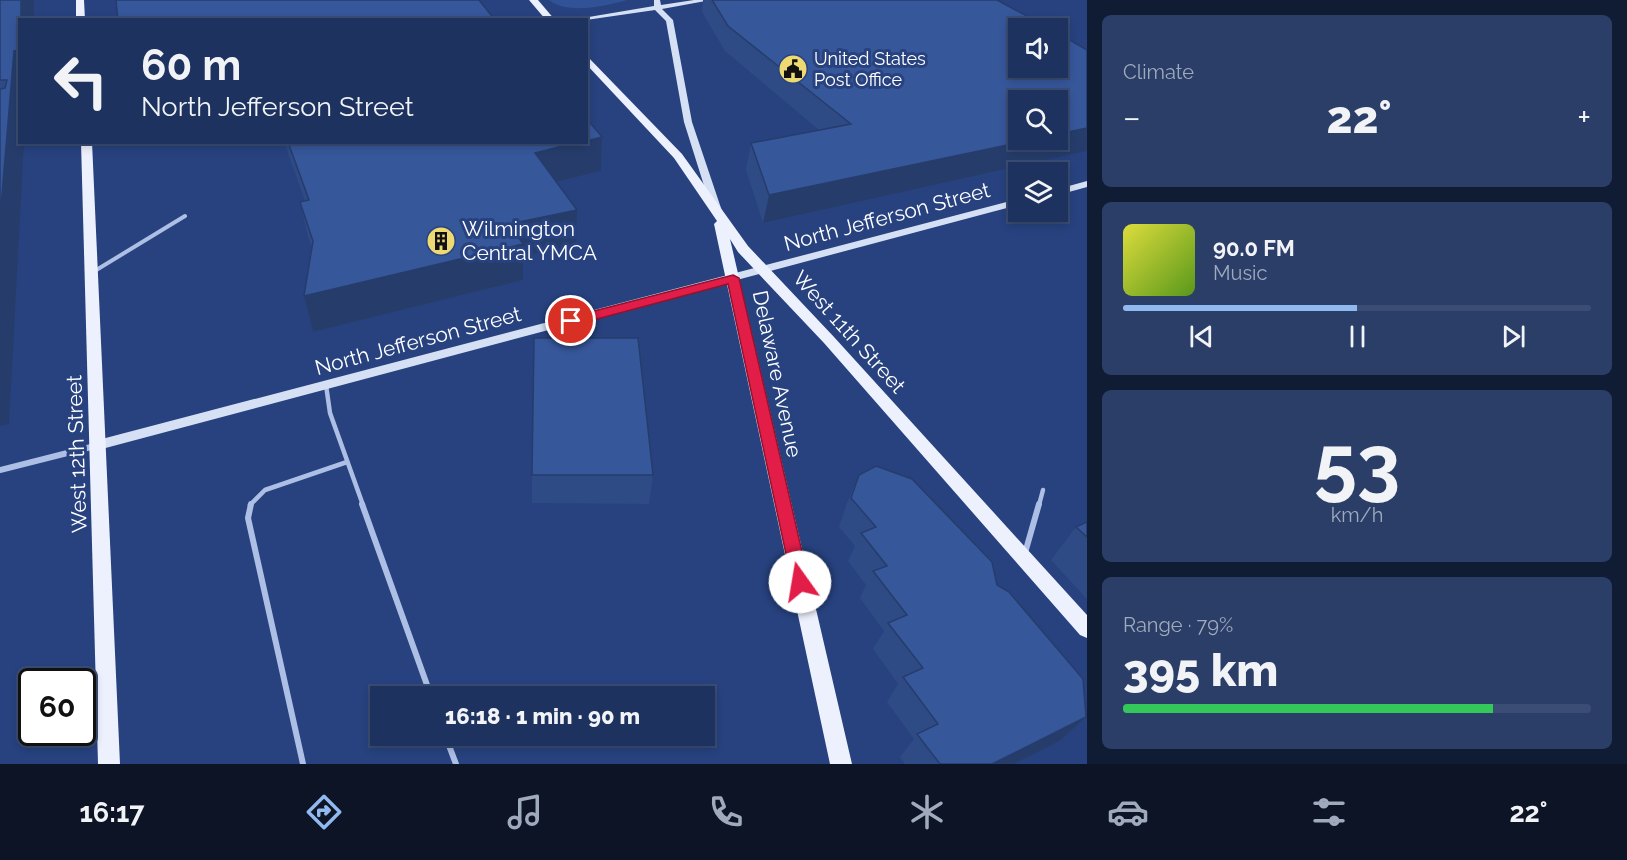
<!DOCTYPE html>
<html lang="en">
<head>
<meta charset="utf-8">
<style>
  :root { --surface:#1d325f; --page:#2a3e68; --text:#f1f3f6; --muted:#a0aabd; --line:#3b4d74; --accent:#90b9f0 }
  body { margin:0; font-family:Raleway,sans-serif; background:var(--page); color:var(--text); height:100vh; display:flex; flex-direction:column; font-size:22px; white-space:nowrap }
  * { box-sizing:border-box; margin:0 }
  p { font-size:20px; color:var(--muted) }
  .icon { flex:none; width:33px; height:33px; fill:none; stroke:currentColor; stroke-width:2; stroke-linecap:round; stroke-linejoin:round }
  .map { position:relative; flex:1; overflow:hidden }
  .side { display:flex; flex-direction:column; gap:15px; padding:15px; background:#101c34; width:540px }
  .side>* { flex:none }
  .guide { position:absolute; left:18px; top:18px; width:570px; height:126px; border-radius:0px; box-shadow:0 3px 9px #0003,0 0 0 2px var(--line); background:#1d325f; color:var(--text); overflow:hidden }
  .buttons { position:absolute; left:1008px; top:18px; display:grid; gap:12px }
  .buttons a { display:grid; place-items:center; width:60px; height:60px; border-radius:0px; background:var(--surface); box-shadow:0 3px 9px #0003,0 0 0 2px var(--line); font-size:30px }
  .speed { position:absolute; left:18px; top:668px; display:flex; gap:12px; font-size:30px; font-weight:700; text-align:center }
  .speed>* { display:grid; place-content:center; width:78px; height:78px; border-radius:50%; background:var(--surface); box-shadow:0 3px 9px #0003,0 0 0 2px var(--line); line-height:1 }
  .speed .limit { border:3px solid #111; border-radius:9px; background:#fff; color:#111 }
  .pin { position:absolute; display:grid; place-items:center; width:51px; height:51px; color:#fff; margin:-26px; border:3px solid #fff; border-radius:50%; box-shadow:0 2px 6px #0007 }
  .me { position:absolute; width:66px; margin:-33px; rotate:347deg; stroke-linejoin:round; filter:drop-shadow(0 0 4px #0008) }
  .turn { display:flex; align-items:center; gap:21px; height:126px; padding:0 24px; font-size:27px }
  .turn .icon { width:78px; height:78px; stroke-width:2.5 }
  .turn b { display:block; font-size:42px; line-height:51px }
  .big { font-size:45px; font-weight:800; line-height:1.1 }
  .side .widget { flex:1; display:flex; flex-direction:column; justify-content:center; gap:9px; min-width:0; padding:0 21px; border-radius:9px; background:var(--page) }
  .side .dial { align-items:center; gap:0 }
  .dial b { font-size:78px; line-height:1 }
  .song { display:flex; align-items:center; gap:18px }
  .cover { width:72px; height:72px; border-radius:9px; background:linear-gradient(135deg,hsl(60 70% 55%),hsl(90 70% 35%)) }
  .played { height:6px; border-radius:3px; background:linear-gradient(90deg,var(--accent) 50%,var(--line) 50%) }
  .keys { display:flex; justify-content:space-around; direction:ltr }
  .heat { display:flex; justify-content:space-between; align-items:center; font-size:33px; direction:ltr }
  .charge { height:9px; border-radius:4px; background:linear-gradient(90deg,#34c759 79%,var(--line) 0) }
  .trip { position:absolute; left:370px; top:686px; width:345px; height:60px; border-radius:0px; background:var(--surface); box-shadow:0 3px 9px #0003,0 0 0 2px var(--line); font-weight:800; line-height:60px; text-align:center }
  .tabs { display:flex; height:96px; justify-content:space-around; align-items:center; background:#0c1426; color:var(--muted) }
  .tabs .icon { width:42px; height:42px }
  .tabs .selected { color:var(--accent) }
  .tabs b { font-size:27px; color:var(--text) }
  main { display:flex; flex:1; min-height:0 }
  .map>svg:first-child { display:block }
</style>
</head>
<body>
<main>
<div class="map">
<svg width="1087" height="764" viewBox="0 0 1087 764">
  <rect width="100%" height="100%" fill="#27427f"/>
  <path fill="#315296" d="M549 0H627C605 6 568 15 549 0Z"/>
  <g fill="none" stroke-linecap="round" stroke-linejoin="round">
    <polyline stroke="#adbfe5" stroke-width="4" points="93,272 185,216"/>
    <g stroke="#adbfe5" stroke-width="4.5">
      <polyline points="326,385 330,413 363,505"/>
      <polyline points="250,505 265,490 347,462"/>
      <polyline points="1039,505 1043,490"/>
    </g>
    <g stroke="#adbfe5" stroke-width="6">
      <polyline points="251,504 248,518 303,764"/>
      <polyline points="362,504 431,696"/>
      <polyline points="1025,553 1039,504"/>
      <polyline points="445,735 456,764"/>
    </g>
    <polyline stroke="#adbfe5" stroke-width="6" points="0,470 95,446"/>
    <g fill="#d6e0f5" fill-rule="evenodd">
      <polygon points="654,0 660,0 661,5 694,0 711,0 662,9 673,20 692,122 722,211 720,213 714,213 712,211 684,122 666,21 655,10 586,20 571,20 654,6"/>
      <polygon points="1087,181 1087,187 1058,195 1058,189"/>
      <polygon points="1018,199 1018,205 98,450 93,448 92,445 93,442 98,440"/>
    </g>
    <g fill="#edf1fd" fill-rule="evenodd">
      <polygon points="76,0 84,0 85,20 76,20"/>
      <polygon points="529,0 538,0 555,20 546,20"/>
      <polygon points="586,55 682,154 748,246 834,337 1087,615 1087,638 1080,635 824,343 738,252 730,239 852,764 830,764 714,224 717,221 674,158 586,64"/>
      <polygon points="81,142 92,142 120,764 98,764"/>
    </g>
  </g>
  <g fill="#2f4b85">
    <polygon points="0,0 34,0 34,20 20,20 9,424 0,426"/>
    <polygon points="703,0 997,0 1087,50 1087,151 763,223 746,170 751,143 819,130 725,51 702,12"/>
    <polygon points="602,137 601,171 556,182 576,246 523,256 523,280 313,332 304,296 312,248 308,237 300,202 305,201 284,142 586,142"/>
    <polygon points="532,475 653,475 649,504 532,503"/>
    <polygon points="859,475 997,585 1086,717 1060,741 1014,764 905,764 900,757 914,739 887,702 898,684 873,649 884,631 860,598 866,585 848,561 855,546 839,527 847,503"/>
    <polygon points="1087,522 1087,599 1051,560 1076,527"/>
  </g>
  <g fill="#263d6c">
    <rect x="21" y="0" width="13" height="20"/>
    <polygon points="20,50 20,142 24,142 9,424 0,426 0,219 14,51"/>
    <polygon points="1087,128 1087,151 763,223 769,195 1031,140 1058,140 1058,134"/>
    <polygon points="602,137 601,171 535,187 535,153 578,142 586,142 586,141"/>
    <polygon points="577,210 576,246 523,256 523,280 313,332 304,296 509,224"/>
    <polygon points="1086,717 1060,741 1014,764 992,764"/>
  </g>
  <g fill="#37579b" stroke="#263d6c" stroke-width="1.5">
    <polygon points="0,0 21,0 21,20 20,20 20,50 14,51 0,219 0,89 5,88 7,80 0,80"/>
    <polygon points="116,0 479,0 495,20 118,20"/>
    <polygon points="712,0 997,0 1049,28 1018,28 1018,68 1058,68 1058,33 1087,50 1087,128 1058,134 1058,100 1018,100 1018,140 1031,140 769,195 751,143 851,124 728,26"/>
    <polygon points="586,118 602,137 586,141"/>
    <polygon points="288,142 578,142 535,153 577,210 509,224 523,244 304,296 313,241 300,202 309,200"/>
    <polygon points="534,338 638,338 653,475 532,475"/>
    <polygon points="876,466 912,479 992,562 997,585 1009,592 1083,679 1086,717 992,764 940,764 917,734 938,724 903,677 923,668 888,623 907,615 873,571 887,566 861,533 876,527 851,498 859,475"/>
    <polygon points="1087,522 1087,537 1076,527"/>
  </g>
  <polygon fill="#e11d48" stroke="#92132f" stroke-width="1.5" points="733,275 739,278 809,582 806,587 800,589 794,587 792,582 728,284 571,326 564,321 571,317"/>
  <defs>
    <g id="civic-disc" transform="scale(1.5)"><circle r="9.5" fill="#eeda73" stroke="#27427f"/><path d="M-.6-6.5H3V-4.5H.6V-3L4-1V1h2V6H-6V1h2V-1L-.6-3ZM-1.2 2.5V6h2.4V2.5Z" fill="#111"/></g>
    <g id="building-disc" transform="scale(1.5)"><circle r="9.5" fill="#eeda73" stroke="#27427f"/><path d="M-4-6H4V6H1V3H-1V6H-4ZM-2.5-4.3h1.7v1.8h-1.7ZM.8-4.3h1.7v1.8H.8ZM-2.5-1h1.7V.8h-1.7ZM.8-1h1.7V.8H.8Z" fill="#111"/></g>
  </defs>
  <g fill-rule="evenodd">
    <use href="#civic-disc" x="793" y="69"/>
    <use href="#building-disc" x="441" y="241"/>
  </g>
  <g text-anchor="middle" stroke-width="6" stroke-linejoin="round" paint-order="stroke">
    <g font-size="18" fill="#fff" stroke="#27427f" text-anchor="start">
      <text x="814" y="65">United States<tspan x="814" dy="21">Post Office</tspan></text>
    </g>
    <g font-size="21" fill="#fff" stroke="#27427f">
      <text transform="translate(887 217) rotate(-15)" y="7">North Jefferson Street</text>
      <text transform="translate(849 332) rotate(48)" y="7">West 11th Street</text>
      <text transform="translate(418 341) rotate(-15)" y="7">North Jefferson Street</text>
      <text transform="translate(777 374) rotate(78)" y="7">Delaware Avenue</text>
      <text transform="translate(77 454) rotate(-92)" y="7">West 12th Street</text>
    </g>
    <g font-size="21" fill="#fff" stroke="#27427f" text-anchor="start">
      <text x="462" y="236">Wilmington<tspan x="462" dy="24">Central YMCA</tspan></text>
    </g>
  </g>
</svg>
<div class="buttons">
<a><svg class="icon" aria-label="sound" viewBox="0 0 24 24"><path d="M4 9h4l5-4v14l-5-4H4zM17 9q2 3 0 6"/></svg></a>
<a><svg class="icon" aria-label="search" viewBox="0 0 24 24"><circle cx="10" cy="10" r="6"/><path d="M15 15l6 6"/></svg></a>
<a><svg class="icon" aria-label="layers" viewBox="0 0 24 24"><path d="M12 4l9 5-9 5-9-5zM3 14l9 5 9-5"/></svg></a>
</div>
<div class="speed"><div class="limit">60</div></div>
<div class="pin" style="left:571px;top:321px;background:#d93025"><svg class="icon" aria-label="arrive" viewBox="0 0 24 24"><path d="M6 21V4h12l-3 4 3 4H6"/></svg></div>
<svg class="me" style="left:800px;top:582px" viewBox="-20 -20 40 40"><circle r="19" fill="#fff"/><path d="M0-13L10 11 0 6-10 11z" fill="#e11d48"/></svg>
<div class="trip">16:18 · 1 min · 90 m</div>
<div class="guide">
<div class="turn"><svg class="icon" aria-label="left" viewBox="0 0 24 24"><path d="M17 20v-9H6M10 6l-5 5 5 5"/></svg><div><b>60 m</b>North Jefferson Street</div></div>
</div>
</div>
<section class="side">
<div class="widget"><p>Climate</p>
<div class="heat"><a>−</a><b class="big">22°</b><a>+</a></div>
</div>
<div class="widget">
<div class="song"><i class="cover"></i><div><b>90.0 FM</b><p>Music</p></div></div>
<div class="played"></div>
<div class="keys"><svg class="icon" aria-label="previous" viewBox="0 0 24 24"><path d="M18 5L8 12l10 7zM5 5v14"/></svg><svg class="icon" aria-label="pause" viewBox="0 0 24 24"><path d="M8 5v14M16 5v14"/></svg><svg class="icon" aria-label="next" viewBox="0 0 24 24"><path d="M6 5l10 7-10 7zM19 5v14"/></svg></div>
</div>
<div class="widget dial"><b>53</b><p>km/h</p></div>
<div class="widget"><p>Range · 79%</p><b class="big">395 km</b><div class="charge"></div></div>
</section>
</main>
<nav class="tabs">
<b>16:17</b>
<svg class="icon selected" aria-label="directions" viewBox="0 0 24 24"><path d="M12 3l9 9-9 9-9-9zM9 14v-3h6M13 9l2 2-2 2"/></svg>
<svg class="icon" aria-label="music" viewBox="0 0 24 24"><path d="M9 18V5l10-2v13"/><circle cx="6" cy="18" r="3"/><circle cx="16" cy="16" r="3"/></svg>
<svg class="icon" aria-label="phone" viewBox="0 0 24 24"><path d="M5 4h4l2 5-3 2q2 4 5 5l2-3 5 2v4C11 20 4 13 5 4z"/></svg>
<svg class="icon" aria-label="climate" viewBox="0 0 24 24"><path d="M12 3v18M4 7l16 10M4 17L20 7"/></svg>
<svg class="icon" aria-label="car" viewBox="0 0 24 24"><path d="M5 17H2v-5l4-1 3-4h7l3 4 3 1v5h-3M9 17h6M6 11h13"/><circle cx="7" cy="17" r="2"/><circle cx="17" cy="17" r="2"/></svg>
<svg class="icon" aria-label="filters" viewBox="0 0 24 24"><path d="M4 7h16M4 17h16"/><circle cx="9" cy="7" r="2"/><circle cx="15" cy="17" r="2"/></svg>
<b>22°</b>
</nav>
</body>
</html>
